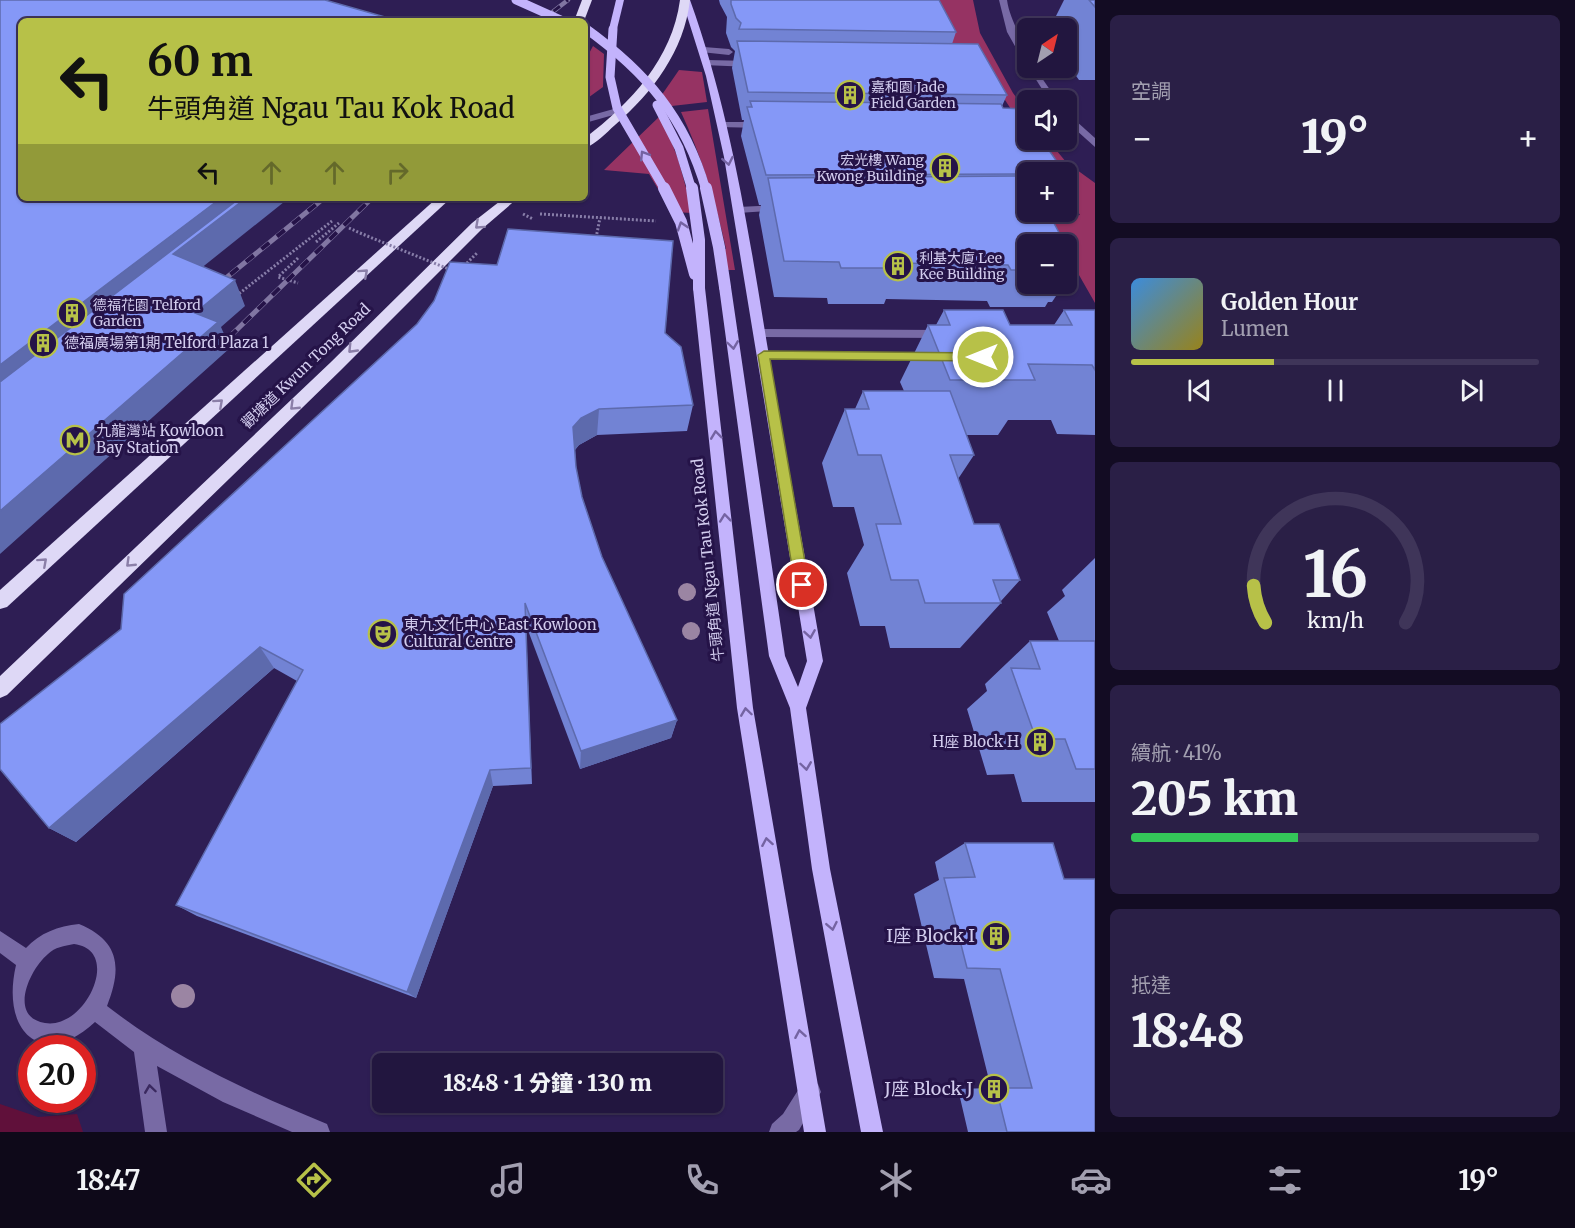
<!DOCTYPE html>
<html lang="zh-TW">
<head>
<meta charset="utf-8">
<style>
  :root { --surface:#22163f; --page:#2a1f46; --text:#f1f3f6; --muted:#a29fb0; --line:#3f3559; --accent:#b7c148 }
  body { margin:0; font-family:Merriweather,"Noto Sans TC",serif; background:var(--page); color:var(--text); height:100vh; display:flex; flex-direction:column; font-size:22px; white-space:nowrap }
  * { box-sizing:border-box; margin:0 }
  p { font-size:20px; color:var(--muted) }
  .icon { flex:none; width:33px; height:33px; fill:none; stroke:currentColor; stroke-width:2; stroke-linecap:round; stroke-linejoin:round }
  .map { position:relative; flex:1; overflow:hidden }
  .side { display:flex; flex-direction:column; gap:15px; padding:15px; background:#130c23; width:480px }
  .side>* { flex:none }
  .guide { position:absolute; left:18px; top:18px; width:570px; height:183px; border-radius:9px; box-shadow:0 2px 4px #0004,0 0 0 2px var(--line); background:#b7c148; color:#111; overflow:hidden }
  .needle { width:39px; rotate:35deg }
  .controls { position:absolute; left:1017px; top:18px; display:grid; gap:12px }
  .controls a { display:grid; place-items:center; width:60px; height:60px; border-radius:9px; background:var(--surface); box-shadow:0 2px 4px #0004,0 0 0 2px var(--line); font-size:30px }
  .speed { position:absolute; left:18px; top:1035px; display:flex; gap:12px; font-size:30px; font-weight:700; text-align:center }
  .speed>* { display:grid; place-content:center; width:78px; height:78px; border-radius:50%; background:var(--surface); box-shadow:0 2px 4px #0004,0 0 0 2px var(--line); line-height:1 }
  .speed .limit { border:9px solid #d22; background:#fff; color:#111 }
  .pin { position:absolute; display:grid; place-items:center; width:51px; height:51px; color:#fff; margin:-26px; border:3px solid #fff; border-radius:50%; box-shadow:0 2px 6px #0007 }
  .me { position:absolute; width:66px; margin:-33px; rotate:270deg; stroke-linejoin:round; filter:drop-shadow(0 0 4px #0008) }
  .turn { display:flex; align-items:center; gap:21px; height:126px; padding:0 30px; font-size:27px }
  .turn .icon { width:78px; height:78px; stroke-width:2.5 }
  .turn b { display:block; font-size:42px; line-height:51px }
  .lanes { display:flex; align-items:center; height:57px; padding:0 30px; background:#0003; justify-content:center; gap:30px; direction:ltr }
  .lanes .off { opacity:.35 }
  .big { font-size:45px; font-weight:800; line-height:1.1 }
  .side .widget { flex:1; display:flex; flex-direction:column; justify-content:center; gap:9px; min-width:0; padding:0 21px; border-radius:9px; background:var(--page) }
  .side .dial { align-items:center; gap:0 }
  .dial svg { height:156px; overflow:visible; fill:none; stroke:var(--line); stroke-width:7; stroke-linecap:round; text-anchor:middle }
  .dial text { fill:var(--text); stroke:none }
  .song { display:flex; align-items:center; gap:18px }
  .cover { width:72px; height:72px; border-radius:9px; background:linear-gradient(135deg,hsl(210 70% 55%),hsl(50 70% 35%)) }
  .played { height:6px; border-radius:3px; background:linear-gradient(90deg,var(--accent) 35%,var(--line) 35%) }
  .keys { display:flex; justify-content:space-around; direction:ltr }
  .heat { display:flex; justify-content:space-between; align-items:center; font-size:33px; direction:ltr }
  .charge { height:9px; border-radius:4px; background:linear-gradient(90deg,#34c759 41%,var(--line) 0) }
  .trip { position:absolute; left:372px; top:1053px; width:351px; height:60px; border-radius:9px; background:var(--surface); box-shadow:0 2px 4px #0004,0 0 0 2px var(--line); font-weight:800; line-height:60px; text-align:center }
  .menu { display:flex; height:96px; justify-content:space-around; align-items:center; background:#0e0919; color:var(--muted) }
  .menu .icon { width:42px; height:42px }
  .menu .active { color:var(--accent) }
  .menu b { font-size:27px; color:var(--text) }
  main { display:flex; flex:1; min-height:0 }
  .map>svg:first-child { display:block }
</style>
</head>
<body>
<main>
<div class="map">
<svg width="1095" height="1132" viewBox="0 0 1095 1132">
  <rect width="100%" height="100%" fill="#2e1e54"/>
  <polygon fill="#60103a" points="0,1104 38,1117 77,1114 83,1132 0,1132"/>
  <g fill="#963363">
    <polygon points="939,0 973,0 980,33 1013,93 1027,112 1027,134 981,63 962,64 942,27"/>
    <polygon points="593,46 604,54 603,87 585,100 585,61"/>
    <polygon points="679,70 702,72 707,102 663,107 659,99"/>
    <path d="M708 109 735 270H717L714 249H726C716 202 701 156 681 112Z"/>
    <polygon points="661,115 678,159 693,213 672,212 649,174 604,170"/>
    <polygon points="1031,140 1048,140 1066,162 1095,183 1095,303 1067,254 1066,244 1061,244 1046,219 1080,215 1067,194 1066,172 1053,172"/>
  </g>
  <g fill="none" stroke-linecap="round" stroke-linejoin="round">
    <g stroke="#887ea9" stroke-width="3" stroke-dasharray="2 2" stroke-linecap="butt">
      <polyline points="523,214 533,219"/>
      <polyline points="540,214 656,221"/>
      <polyline points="349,228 360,233"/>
      <polyline points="596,238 600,218"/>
      <polyline points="316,242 339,223"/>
      <polyline points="298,258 278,277 298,283"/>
      <polyline points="236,296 332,221"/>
    </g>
    <g fill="#786aa5" fill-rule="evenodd">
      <path d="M999 0H1007C1010 23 1028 45 1028 65L1024 62 1007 32Z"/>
      <polygon points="704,47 729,49 733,52 729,55 701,52 701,48"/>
      <polygon points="706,60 751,61 755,64 751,67 703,65 703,61"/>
      <polygon points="1028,67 1035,68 1057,100 1049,100"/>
      <polygon points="628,105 631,106 631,110 585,123 585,117"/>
      <polygon points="1066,112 1095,138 1095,147 1066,121"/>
      <polygon points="721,122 763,122 768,125 763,128 718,127 718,123"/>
      <polygon points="780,205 785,208 784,210 738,213 733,210 738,207"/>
      <polygon points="759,329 942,330 948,334 942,338 759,337 753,333"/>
      <polygon points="764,351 933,353 939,357 933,361 764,359 758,355"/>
      <path d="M79 924C120 941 122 968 107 1006 174 1058 249 1092 327 1124L330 1132H292L223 1102 157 1066 167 1132H145L134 1052 95 1022C44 1070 0 1034 16 965L0 953V931L26 948C40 933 58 926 79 924ZM74 944C123 950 85 1030 45 1023 8 1017 29 970 48 954 55 947 64 946 74 944Z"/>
      <polygon points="810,1081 818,1084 821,1092 799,1130 796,1132 769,1132 772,1124 783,1114 802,1084"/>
    </g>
    <g fill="#c3b3fc" fill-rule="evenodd">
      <polygon points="616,0 624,0 617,29 613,32 609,29"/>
      <path d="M682 0H690C730 111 748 228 767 344 785 450 805 555 823 661L806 708 830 869 883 1132H861L812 869 790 708 769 656 719 287 725 283 731 287 785 656 798 687 807 661 724 157 706 76Z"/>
      <polygon points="699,284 705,288 753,708 826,1132 804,1132 737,708 693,288"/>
    </g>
    <g fill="#ded8f6" fill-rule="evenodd">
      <polygon points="582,0 592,0 584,21 574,21"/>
      <path d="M680 0H690C684 51 653 92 615 125 606 133 596 144 585 148V138C631 103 672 59 680 0Z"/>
      <polygon points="437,198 451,198 7,607 0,609 0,590"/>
      <polygon points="504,198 518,198 482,229 341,370 7,695 0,698 0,676 331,362 472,223"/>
    </g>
    <g stroke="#8176a2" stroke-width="4.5">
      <polyline id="rail-far1" points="541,21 568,0"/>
    </g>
    <g stroke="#8176a2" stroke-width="5">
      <g id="rail">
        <polyline points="215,287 324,198"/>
        <polyline points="215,351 372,198"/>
      </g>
    </g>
    <use href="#rail-far1" stroke="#251348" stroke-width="3" stroke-dasharray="8" stroke-linecap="butt"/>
    <use href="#rail" stroke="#251348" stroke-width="4" stroke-dasharray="10" stroke-linecap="butt"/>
    <g stroke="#887ea9" stroke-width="3" stroke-dasharray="2 2" stroke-linecap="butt">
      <polyline points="360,233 451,270"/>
      <polyline points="464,266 477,253"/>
    </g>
    <g stroke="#c3b3fc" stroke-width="9">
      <polyline points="516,0 563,21"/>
      <path d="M585 28C646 72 685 117 706 190"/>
      <polyline points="613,29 610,77 617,108 665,190"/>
      <polyline points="657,105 679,148 692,190"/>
    </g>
    <g stroke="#c3b3fc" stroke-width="12">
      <polyline points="664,188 681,222 695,274"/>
      <polyline points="692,188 699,240 699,288"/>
      <polyline points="706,188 719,247 725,287"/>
    </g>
  </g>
  <g fill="#9b85a3">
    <circle cx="687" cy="592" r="9"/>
    <circle cx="691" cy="631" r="9"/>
    <circle cx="183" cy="996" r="12"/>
  </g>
  <g fill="#7283d4">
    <polygon points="719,0 939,0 956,32 952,44 1007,95 1002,106 1028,172 1028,284 1064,284 1052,302 1048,302 1045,307 990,307 987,301 886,299 884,304 828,304 827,298 774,297 759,215 761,205 759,205 741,136 744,120 742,120 732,68 735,51 731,47 726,33 727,17 720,4"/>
    <polygon points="1064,0 1095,0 1095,80 1079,80 1066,62 1066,28 1050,28"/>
    <polygon points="1066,248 1076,266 1066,280"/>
    <polygon points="944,310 1010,325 1054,325 1064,310 1095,310 1095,435 1057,434 1051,420 1008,420 998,435 966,435 974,455 958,479 974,524 1020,580 1001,601 1001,603 960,648 890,648 885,626 860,626 847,573 864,545 854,507 833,507 822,463 845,409 855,409 863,391 904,391 900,382 928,325 936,325"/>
    <polygon points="665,333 693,405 687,431 597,435 579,445 575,450 576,467 582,497 602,557 677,720 671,738 580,769 526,625 532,784 493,786 416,998 197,916 176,905 297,681 274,668 76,842 49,828 0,769"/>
    <polygon points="1095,558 1095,802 1022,802 1014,774 987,775 967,709 987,691 985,684 1030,641 1059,641 1047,612 1065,596 1062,590"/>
    <polygon points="965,843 1095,1132 968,1132 958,1089 991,1088 964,979 934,978 914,894 939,880 935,862"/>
  </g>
  <g fill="#5d6aad">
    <polygon points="221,198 289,198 185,281 0,406 0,365"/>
    <polygon points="235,280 245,306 221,327 230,348 0,554 0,511 195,313"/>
    <polygon points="599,409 597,435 579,445 572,453 573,427 581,418"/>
    <polygon points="260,647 274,668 76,842 49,828"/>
    <polygon points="677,720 671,738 580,769 581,751"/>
    <polygon points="490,770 493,786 416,998 407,992"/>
  </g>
  <g fill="#8598f7" stroke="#5d6aad" stroke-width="1.5">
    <polygon points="0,0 325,0 399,21 21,21 21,198 221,198 0,365"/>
    <polygon points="731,0 939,0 956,32 739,29 741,23 736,18 731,4"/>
    <polygon points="1089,0 1095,0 1095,7"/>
    <polygon points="737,41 978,44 1007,95 748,92"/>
    <polygon points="750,101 1001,104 1003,108 1022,109 1028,117 1028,140 1042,140 1064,172 1028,172 1028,174 766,175 747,107 752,107"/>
    <polygon points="1028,176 1028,212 1048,212 1065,244 1028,244 1028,270 1011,270 1008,265 897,263 899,268 841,268 839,262 784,261 768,178"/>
    <polygon points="240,198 246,198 173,254 235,280 195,313 218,322 0,511 0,382"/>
    <polygon points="508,229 673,241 665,333 681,347 693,405 599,409 581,418 573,427 576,467 582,497 602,557 677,720 581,751 525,603 531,768 490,770 407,992 176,905 303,670 260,647 49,828 0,769 0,724 121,629 124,594 417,324 434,301 450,262 497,265"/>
    <polygon points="1066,248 1076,266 1066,266"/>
    <polygon points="944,310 1003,310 1010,325 1072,325 1064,310 1095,310 1095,370 1092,365 1028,364 1035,380 950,380 928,325 950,325"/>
    <polygon points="863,391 950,391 974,455 950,455 974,524 999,524 1020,580 993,580 1001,603 925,603 918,580 891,580 876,524 901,524 881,455 858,455 845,409 869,409"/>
    <polygon points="1030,641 1095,641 1095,769 1076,769 1065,739 1036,739 1011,668 1040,669"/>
    <polygon points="965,843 1053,843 1064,879 1095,879 1095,1132 1007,1132 996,1088 1032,1088 1000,969 967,968 944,878 975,877"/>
  </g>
  <defs><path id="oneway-chevron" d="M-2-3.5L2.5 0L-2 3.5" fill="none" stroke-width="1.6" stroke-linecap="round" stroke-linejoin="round" transform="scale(1.5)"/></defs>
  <g stroke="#7463a2">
    <use href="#oneway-chevron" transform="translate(644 155) rotate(-122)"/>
    <use href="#oneway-chevron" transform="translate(728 161) rotate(79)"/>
    <use href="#oneway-chevron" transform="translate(682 226) rotate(-108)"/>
    <use href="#oneway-chevron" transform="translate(733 345) rotate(82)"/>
    <use href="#oneway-chevron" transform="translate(716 435) rotate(-97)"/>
    <use href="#oneway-chevron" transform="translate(725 518) rotate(-96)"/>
    <use href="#oneway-chevron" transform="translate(810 634) rotate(81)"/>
    <use href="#oneway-chevron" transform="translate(746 712) rotate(-98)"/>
    <use href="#oneway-chevron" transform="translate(806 766) rotate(82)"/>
    <use href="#oneway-chevron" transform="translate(767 842) rotate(-100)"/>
    <use href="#oneway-chevron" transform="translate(832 926) rotate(79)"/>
    <use href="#oneway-chevron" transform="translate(800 1034) rotate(-100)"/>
  </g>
  <g stroke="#8b7fa8">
    <use href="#oneway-chevron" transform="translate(479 225) rotate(138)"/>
    <use href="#oneway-chevron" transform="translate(364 273) rotate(-42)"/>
    <use href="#oneway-chevron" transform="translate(352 349) rotate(134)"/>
    <use href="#oneway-chevron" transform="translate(219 403) rotate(-42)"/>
    <use href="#oneway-chevron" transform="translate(294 406) rotate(136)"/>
    <use href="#oneway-chevron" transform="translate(43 562) rotate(-42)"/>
    <use href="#oneway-chevron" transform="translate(130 563) rotate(136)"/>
  </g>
  <use stroke="#3a295f" href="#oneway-chevron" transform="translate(150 1089) rotate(-98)"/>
  <polygon fill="#b7c148" stroke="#777d2f" stroke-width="1.5" points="764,351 983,353 988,357 983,361 770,359 809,585 807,589 797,589 795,585 758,355"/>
  <defs>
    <g id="building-ring" transform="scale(1.5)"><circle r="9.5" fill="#251348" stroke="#b7c148" stroke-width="1.5"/><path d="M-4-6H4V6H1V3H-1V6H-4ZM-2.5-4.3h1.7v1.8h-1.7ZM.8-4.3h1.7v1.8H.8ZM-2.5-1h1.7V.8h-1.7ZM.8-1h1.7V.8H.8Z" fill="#b7c148"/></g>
    <g id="metro-ring" transform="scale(1.5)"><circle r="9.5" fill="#251348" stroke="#b7c148" stroke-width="1.5"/><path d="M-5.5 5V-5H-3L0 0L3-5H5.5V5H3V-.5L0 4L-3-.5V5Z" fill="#b7c148"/></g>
    <g id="theatre-ring" transform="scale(1.5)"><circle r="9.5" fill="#251348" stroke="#b7c148" stroke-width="1.5"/><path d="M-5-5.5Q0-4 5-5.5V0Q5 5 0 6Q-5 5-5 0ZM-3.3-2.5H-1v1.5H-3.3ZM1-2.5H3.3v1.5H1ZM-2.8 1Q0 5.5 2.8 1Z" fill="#b7c148"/></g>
  </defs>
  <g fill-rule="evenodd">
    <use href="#building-ring" x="850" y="95"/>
    <use href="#building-ring" x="945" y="168"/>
    <use href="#building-ring" x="898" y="266"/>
    <use href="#building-ring" x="72" y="313"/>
    <use href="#building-ring" x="43" y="343"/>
    <use href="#metro-ring" x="75" y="440"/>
    <use href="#theatre-ring" x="383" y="634"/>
    <use href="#building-ring" x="1040" y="742"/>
    <use href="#building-ring" x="996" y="936"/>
    <use href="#building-ring" x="994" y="1089"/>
  </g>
  <g text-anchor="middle" stroke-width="6" stroke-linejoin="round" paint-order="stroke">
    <g font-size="14" fill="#d2ccee" stroke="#251348" text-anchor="start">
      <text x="871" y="92">嘉和園 Jade<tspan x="871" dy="16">Field Garden</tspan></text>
      <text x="924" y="165" text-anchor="end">宏光樓 Wang<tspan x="924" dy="16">Kwong Building</tspan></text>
      <text x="919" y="263">利基大廈 Lee<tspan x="919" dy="16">Kee Building</tspan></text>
      <text x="93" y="310">德福花園 Telford<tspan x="93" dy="16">Garden</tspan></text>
    </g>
    <g font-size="15" fill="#d2ccee" stroke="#251348" text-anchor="start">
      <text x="64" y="348">德福廣場第1期 Telford Plaza 1</text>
      <text x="96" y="436">九龍灣站 Kowloon<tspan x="96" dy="17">Bay Station</tspan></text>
      <text x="404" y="630">東九文化中心 East Kowloon<tspan x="404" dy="17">Cultural Centre</tspan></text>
      <text x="1019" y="747" text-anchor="end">H座 Block H</text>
    </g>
    <g font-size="15" fill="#d2ccee" stroke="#251348">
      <text transform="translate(306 366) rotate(-44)" y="5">觀塘道 Kwun Tong Road</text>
      <text transform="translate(708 560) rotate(-96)" y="5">牛頭角道 Ngau Tau Kok Road</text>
    </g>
    <g font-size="18" fill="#d2ccee" stroke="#251348" text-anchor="end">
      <text x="975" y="942">I座 Block I</text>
      <text x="973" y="1095">J座 Block J</text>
    </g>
  </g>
</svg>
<div class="controls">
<a><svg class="needle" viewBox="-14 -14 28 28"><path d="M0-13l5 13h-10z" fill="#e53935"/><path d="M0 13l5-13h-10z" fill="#a29fb0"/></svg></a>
<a><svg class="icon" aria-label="sound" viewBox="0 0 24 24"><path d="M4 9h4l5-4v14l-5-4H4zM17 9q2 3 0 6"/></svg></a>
<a>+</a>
<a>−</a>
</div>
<div class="speed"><div class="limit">20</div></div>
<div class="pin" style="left:802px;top:585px;background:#d93025"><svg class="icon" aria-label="arrive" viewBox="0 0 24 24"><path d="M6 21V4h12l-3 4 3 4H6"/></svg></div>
<svg class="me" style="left:983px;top:357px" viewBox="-20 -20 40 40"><circle r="17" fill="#b7c148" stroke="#fff" stroke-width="3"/><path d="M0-11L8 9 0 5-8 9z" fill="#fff"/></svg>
<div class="trip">18:48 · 1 分鐘 · 130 m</div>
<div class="guide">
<div class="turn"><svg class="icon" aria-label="left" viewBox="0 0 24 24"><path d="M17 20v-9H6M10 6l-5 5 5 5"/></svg><div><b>60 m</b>牛頭角道 Ngau Tau Kok Road</div></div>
<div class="lanes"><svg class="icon" aria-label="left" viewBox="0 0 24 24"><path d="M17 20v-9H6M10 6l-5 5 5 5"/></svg><svg class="icon off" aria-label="ahead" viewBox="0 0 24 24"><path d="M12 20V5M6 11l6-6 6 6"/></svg><svg class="icon off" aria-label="ahead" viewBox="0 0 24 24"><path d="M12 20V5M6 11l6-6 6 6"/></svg><svg class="icon off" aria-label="right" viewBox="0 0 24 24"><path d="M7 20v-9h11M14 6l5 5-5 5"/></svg></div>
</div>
</div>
<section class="side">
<div class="widget"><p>空調</p>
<div class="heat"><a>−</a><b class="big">19°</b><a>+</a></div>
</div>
<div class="widget">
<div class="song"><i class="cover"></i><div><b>Golden Hour</b><p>Lumen</p></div></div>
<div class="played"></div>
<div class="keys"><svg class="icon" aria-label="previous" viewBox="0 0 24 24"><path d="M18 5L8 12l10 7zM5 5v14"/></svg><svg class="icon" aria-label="pause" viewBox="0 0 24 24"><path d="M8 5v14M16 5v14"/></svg><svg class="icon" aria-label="next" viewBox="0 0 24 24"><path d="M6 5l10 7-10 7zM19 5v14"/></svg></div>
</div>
<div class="widget dial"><svg viewBox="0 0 100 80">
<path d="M14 69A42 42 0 1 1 86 69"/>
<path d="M14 69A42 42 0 0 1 8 50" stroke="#b7c148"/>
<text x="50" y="56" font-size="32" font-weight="700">16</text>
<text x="50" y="72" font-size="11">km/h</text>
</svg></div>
<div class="widget"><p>續航 · 41%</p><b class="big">205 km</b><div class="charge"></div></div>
<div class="widget"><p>抵達</p><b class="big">18:48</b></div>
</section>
</main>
<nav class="menu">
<b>18:47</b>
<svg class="icon active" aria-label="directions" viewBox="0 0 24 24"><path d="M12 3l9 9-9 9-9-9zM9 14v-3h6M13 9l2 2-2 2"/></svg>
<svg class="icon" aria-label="music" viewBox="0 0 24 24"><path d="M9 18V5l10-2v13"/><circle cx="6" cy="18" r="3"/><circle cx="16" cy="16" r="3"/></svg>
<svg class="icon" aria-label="phone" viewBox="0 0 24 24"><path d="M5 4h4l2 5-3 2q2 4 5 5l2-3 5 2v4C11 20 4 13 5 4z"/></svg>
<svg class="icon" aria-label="climate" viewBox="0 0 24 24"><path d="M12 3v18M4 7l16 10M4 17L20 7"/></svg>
<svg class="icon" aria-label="car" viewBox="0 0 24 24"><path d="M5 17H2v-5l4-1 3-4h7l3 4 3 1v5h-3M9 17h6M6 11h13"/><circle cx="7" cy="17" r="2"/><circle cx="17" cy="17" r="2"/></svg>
<svg class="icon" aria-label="filters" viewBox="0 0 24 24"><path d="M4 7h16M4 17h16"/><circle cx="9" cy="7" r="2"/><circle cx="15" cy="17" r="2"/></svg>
<b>19°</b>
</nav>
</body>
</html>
